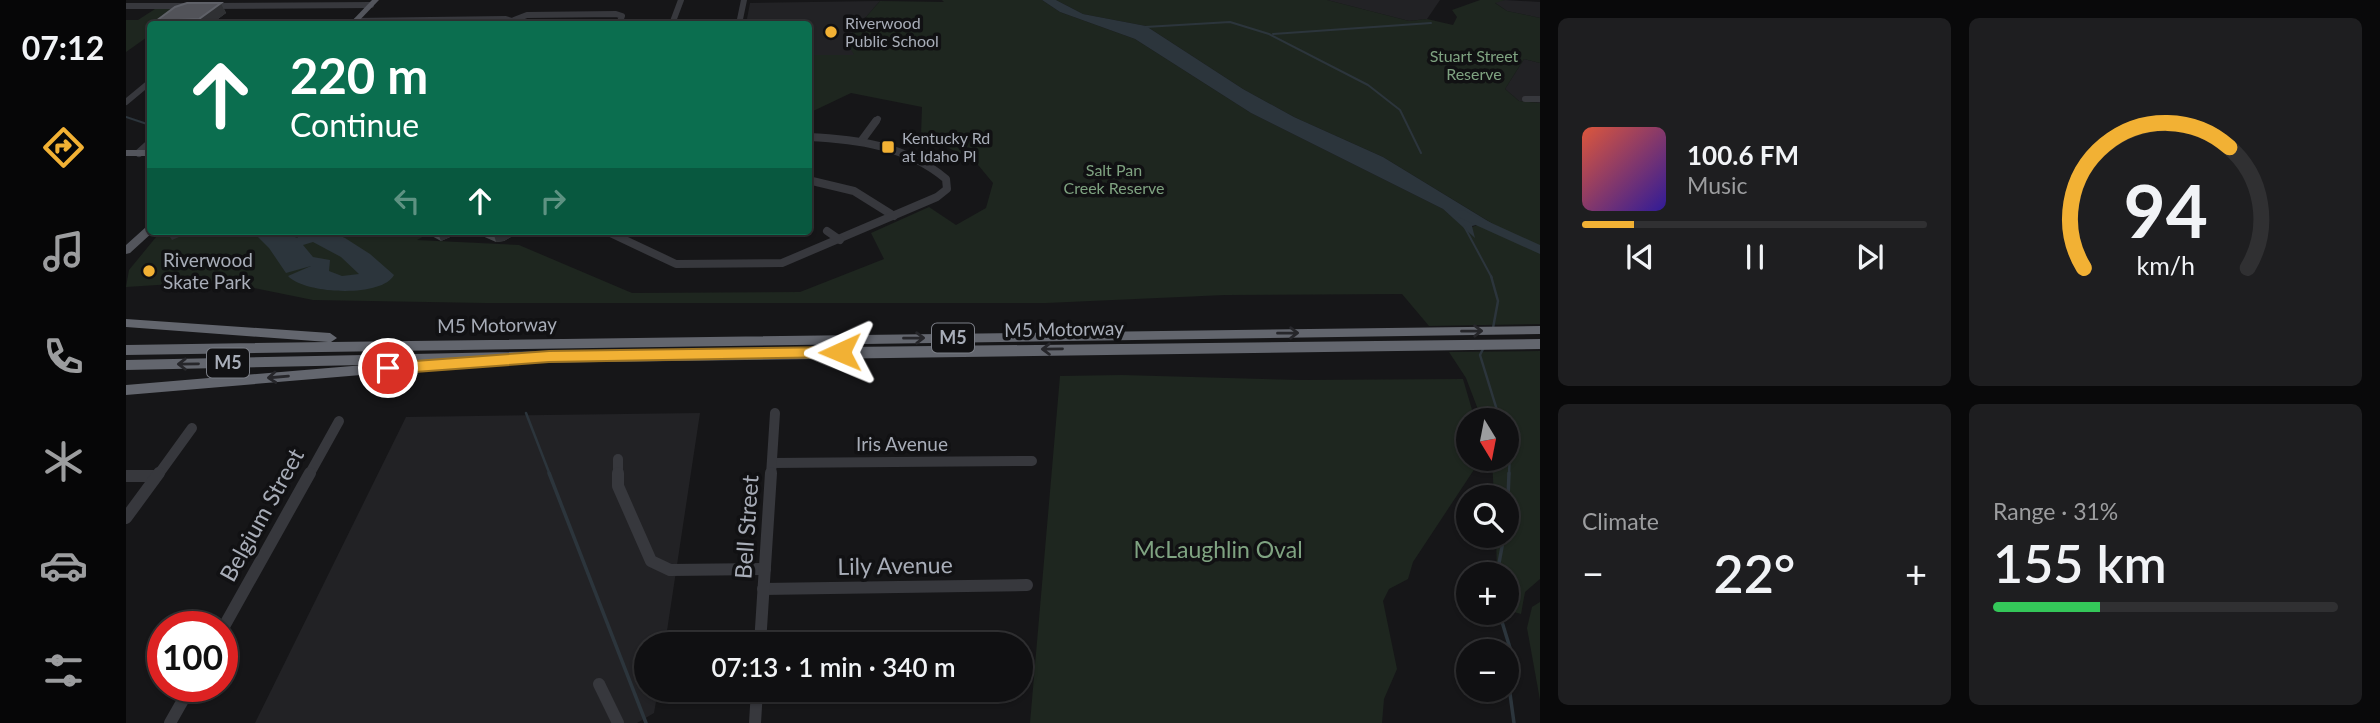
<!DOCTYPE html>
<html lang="en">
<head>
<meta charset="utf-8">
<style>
  :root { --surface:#101012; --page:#1e1e20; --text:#f1f3f6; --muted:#9c9d9f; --line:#303032; --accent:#f2b134 }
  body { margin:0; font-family:Lato,sans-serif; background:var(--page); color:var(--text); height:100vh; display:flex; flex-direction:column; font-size:26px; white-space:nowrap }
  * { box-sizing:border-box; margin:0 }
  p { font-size:23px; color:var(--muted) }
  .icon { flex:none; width:38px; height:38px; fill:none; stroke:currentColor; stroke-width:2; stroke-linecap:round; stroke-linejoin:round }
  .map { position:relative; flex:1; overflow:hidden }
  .side { display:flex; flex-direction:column; gap:18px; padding:18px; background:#09090a; width:840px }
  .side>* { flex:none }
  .top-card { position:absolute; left:21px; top:21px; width:665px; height:214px; border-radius:7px; box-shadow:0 2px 5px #0004,0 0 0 2px var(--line); background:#0b6e4f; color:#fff; overflow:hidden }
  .needle { width:46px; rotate:170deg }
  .buttons { position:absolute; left:1330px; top:408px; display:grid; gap:14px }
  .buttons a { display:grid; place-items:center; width:63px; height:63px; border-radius:50%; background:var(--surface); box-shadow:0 2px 5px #0004,0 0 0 2px var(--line); font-size:35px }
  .speed { position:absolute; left:21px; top:611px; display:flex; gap:14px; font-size:35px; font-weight:700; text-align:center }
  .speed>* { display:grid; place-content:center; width:91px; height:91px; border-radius:50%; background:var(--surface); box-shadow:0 2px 5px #0004,0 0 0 2px var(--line); line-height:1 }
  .speed .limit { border:10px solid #d22; background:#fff; color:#111 }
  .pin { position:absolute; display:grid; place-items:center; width:60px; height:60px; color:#fff; margin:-30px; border:4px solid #fff; border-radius:50%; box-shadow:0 2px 7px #0007 }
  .me { position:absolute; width:77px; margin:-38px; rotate:269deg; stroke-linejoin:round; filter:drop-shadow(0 0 5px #0008) }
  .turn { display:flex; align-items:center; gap:24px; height:147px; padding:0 28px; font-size:32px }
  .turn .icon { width:91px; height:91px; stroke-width:2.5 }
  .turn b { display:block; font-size:49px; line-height:60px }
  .lanes { display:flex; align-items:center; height:66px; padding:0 28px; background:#0003; justify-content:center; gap:35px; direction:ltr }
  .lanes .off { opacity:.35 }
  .big { font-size:52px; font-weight:600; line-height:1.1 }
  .side .card { flex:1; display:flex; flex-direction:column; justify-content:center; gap:10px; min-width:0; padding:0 24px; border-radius:10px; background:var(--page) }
  .side .dial { align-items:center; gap:0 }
  .dial svg { height:182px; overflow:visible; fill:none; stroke:var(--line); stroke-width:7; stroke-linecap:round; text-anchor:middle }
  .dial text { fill:var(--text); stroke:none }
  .song { display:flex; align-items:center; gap:21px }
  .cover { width:84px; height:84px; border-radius:10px; background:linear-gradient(135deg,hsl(10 70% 55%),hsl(250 70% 35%)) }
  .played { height:7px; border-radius:4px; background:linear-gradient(90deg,var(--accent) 15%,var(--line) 15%) }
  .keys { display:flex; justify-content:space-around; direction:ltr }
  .heat { display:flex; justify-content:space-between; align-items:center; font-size:38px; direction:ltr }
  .charge { height:10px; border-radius:5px; background:linear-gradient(90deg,#34c759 31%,var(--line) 0) }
  .side .tiles { flex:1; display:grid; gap:18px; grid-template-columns:repeat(2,1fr) }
  .trip { position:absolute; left:508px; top:632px; width:399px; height:70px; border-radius:35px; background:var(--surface); box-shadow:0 2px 5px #0004,0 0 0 2px var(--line); font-weight:600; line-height:70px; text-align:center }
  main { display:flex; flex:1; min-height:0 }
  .menu { display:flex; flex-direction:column; width:126px; justify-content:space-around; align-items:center; background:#060607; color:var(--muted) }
  .menu .icon { width:49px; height:49px }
  .menu .selected { color:var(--accent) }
  .menu b { font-size:32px; color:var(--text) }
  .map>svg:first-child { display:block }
</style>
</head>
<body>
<main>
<nav class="menu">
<b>07:12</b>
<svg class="icon selected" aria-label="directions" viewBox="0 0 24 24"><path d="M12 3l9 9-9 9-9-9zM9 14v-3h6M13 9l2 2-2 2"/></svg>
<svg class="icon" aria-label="music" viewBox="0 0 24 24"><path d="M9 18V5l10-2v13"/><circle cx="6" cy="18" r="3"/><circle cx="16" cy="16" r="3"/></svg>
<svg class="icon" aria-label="phone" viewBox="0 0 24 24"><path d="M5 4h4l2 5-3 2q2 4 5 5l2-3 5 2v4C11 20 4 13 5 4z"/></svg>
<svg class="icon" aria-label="climate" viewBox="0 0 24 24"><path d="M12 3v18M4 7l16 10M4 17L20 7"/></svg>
<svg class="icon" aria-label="car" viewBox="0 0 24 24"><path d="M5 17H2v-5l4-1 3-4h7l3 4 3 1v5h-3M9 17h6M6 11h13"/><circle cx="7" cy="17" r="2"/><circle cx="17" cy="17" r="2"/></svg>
<svg class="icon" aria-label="filters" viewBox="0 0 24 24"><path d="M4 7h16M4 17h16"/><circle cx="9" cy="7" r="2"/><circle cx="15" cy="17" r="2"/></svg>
</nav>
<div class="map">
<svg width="1414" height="723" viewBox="0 0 1414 723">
  <rect width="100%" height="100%" fill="#161618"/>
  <g fill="#222225">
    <polygon points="1201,0 1314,0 1301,19 1283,21"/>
    <polygon points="1379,0 1414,2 1414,18 1381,11 1368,2"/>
    <polygon points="754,1 720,40 729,55 683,55 682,24 620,24 624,3"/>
    <polygon points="1398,59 1414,63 1414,103 1393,101 1379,89"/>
    <polygon points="574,413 539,644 520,644 520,690 532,690 528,713 511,723 129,723 280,417"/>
  </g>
  <g fill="#1e261f">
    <polygon points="816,0 916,0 934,12 1009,39 1125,113 1317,209 1348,236 1346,227 1357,223 1372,227 1257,157 1168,117 1117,89 1020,26 957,14 930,0 1201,0 1283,21 1301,19 1327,25 1331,17 1326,10 1354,0 1379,0 1369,3 1381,11 1414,18 1414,63 1398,59 1379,89 1393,101 1414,103 1414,324 1303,326 1276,294 1099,295 920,303 359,303 187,300 114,285 63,283 0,287 3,270 35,231 244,231 252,234 257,231 307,231 291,240 393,245 506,293 674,292 758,259 745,233 803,207 830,225 860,208 867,183 848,160 795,135 796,107 725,93 683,113 683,55 728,55 720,40 754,1 818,2"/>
    <polygon points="29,9 60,9 38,24 24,24 24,35 0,52 0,20 12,20"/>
    <polygon points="1414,351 1414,579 1399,592 1395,614 1381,610 1381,574 1371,574 1370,536 1381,536 1381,497 1368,497 1366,459 1381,458 1381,420 1356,420 1340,378 1323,352"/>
    <polygon points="996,375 1175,380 1337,379 1349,420 1342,420 1342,458 1355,459 1287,562 1282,579 1263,589 1257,601 1271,669 1258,699 1256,723 904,723 934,376"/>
    <polygon points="1414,602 1414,700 1401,628 1406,607"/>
  </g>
  <g fill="#2c353c" fill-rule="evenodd">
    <polygon points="916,0 930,0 957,14 1020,26 1117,89 1168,117 1257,157 1375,229 1358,223 1346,226 1349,238 1317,209 1125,113 1009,39 934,12"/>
    <path d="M130 231H148L172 238 166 231H203L219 238 244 254 268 275C256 298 178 294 162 276L185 266 160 273 143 248 131 236ZM187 242 215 257 233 274 216 276 203 271 204 260 187 257 177 245Z"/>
  </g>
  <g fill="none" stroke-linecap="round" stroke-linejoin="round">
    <g stroke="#2c353c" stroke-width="2">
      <polyline points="1019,27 1104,22 1143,34 1242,85 1274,110 1295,153"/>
      <polyline points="1147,34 1305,23"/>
      <polyline points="0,117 24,125"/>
      <polyline points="1338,226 1366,278"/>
    </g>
    <g stroke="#2c353c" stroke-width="2.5">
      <polyline points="1365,276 1372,301 1367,328"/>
      <polyline points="1358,347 1354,355 1374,420"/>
      <polyline points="400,413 424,475"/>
      <polyline points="1381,441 1384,450 1383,475"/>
    </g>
    <g stroke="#2c353c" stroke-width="3.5">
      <polyline points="423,473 520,723"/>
      <polyline points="1381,523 1383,473"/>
      <polyline points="1371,574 1378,536"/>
      <polyline points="1373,612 1384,648 1382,679 1388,723"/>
    </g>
    <polygon fill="#2c353c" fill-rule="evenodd" points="1337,210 1414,245 1414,254 1332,217 1332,211"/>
    <g stroke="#37383d" stroke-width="6">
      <polyline points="0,6 66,6"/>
      <polyline points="84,6 245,5"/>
      <polyline points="388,20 401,15 490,14 496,16 493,24"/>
      <polyline points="230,21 379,19 396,24"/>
      <polyline points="546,24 555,0"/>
      <polyline points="613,24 618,0"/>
      <polyline points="1399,99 1414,99"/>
      <polyline points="0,102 24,82"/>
      <polyline points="749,123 752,119"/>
    </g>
    <g stroke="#37383d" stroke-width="8">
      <polyline points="736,140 750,121"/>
      <polyline points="13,153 24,143"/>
      <polyline points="682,180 728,191 768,216"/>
      <path d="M480 231 550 264 656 263 811 197 821 189 820 179C781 146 731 139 682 137"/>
      <polyline points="701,231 714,240"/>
    </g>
    <g stroke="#37383d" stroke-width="10">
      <polyline points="492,459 492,475"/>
      <polyline points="646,463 906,461"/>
      <polyline points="32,475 66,428"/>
      <polyline points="183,475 213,421"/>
      <polyline points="645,475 649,413"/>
    </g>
    <g stroke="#37383d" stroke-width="12">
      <polyline points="492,473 492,486 525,561 544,570 639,569"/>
      <polyline points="0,476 30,476"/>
      <polyline points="0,518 33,473"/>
      <polyline points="637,589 901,585"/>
      <polyline points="96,630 184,473"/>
      <polyline points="634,644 645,473"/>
      <polyline points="473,684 492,723"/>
      <polyline points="44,723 65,686"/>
      <polyline points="629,723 631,690"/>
    </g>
    <g fill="#53555c" fill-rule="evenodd">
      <polygon points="246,0 253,0 230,24 223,24"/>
      <rect x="0" y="150" width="24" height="6"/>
      <polygon points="24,226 24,231 28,231 4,253 0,254 0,245 20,227"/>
    </g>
    <g fill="#63666e" fill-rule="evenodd">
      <polygon points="0,319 204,333 211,338 205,342 1414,326 1414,334 0,355 0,345 202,342 0,327"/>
      <polygon points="1414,339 1414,349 249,365 254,369 247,374 0,395 0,385 238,365 0,370 0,360 475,350"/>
    </g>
  </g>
  <g fill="#47494d">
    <polygon points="95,3 100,13 85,24 32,24 30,21"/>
    <polygon points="301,231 338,231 315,241 302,234"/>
    <polygon points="345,231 395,231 378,241 370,242"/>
  </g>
  <g fill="#2f3033">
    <polygon points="95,3 100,13 85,24 76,24 73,19"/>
    <polygon points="40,231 67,231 46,240"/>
    <polygon points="311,231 338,231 315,241"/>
    <polygon points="367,231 395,231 378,241 370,242"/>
  </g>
  <polygon fill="#525359" stroke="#5f6168" stroke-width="2" points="61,3 95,3 73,19 30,21 49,7"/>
  <defs><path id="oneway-shaft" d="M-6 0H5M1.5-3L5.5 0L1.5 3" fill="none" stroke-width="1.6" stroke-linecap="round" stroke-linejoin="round" transform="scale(1.75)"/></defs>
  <g stroke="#26262a">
    <use href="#oneway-shaft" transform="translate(1346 331) rotate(-1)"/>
    <use href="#oneway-shaft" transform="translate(1162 333) rotate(-1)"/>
    <use href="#oneway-shaft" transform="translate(788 338) rotate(-1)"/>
    <use href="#oneway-shaft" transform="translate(926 349) rotate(179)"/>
    <use href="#oneway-shaft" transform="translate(62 364) rotate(179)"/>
    <use href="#oneway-shaft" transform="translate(152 377) rotate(175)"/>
  </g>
  <polygon fill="#f2b134" stroke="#9d7322" stroke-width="2" points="714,347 722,352 714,357 423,362 262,374 254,368 262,363 423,351"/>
  <g fill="#f2b134" stroke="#111113" stroke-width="2.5">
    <circle cx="705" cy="32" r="7"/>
    <rect x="755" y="140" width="14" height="14" rx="3.5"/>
    <circle cx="23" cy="271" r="7"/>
  </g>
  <g text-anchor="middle" stroke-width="7" stroke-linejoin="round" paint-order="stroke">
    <g font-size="16" fill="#a8adb8" stroke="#111113" text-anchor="start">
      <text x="719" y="29">Riverwood<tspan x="719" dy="18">Public School</tspan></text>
      <text x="776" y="144">Kentucky Rd<tspan x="776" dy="18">at Idaho Pl</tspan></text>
    </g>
    <g font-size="16" fill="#7fa381" stroke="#111113">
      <text x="1348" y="62">Stuart Street<tspan x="1348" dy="18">Reserve</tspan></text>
      <text x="988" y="176">Salt Pan<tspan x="988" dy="18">Creek Reserve</tspan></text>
    </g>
    <g fill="#111113" stroke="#7b7e86" stroke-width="2">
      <rect x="806" y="323.5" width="42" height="29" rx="5"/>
      <rect x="81" y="348.5" width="42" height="29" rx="5"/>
    </g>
    <g font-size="18" font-weight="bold" fill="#a8adb8">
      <text x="827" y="344">M5</text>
      <text x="102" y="369">M5</text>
    </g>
    <g font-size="19" fill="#a8adb8" stroke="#111113" text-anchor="start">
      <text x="37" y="267">Riverwood<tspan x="37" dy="22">Skate Park</tspan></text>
    </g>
    <g font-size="19" fill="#a8adb8" stroke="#111113">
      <text transform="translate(371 325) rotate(-1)" y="7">M5 Motorway</text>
      <text transform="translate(938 329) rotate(-1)" y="7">M5 Motorway</text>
      <text x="776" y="451">Iris Avenue</text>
    </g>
    <g font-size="23" fill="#a8adb8" stroke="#111113">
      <text transform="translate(136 515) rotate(-61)" y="8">Belgium Street</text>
      <text transform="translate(621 527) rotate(-86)" y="8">Bell Street</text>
      <text transform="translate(769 566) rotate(-1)" y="8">Lily Avenue</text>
    </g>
    <g font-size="23" fill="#7fa381" stroke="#111113">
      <text x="1092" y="558">McLaughlin Oval</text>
    </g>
  </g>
</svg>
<div class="buttons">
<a><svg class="needle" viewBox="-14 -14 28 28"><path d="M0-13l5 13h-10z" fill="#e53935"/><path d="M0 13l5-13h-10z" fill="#9c9d9f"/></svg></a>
<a><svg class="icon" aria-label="search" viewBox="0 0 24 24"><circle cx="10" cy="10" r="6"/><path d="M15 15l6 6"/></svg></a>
<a>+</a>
<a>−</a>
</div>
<div class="speed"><div class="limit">100</div></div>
<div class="pin" style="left:262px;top:368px;background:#d93025"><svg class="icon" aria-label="arrive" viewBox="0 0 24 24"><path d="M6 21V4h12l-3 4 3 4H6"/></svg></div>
<svg class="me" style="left:714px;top:352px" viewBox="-20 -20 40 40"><path d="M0-17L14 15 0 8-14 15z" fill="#f2b134" stroke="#fff" stroke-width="4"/></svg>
<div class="trip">07:13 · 1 min · 340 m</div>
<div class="top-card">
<div class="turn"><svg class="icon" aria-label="ahead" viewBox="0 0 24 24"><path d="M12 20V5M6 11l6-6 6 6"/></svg><div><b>220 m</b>Continue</div></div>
<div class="lanes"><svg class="icon off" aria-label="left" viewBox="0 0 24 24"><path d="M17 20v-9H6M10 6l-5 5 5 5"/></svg><svg class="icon" aria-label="ahead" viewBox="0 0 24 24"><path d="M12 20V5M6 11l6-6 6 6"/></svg><svg class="icon off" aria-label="right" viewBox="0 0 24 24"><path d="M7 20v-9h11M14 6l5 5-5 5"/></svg></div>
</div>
</div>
<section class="side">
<div class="tiles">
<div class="card">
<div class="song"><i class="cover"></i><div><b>100.6 FM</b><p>Music</p></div></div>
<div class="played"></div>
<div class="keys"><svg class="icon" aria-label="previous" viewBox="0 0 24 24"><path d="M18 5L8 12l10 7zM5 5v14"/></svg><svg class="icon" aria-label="pause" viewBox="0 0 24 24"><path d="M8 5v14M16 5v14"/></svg><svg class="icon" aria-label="next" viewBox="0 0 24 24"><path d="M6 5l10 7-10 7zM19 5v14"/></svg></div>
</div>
<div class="card dial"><svg viewBox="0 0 100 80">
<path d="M14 69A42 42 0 1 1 86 69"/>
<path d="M14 69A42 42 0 0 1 78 16" stroke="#f2b134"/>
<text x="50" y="56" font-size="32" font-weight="700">94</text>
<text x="50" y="72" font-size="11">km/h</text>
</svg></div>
<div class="card"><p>Climate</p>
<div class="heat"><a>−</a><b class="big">22°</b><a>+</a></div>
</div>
<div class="card"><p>Range · 31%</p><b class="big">155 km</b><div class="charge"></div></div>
</div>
</section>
</main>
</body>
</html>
